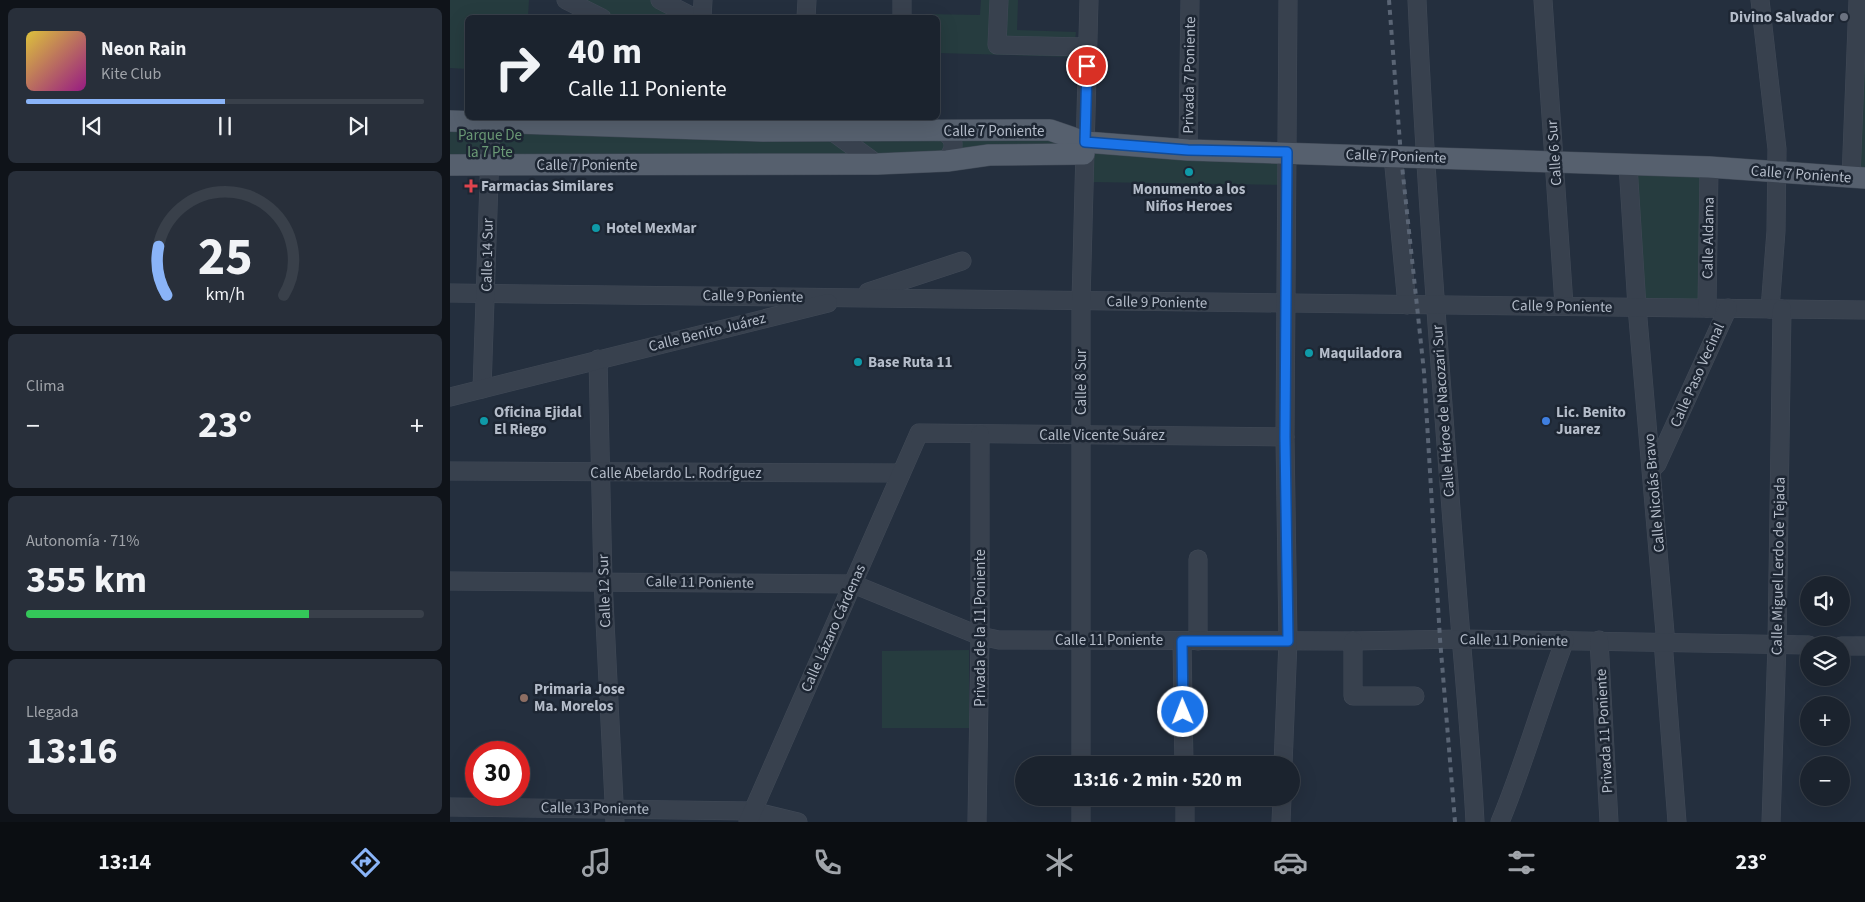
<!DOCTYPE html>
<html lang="es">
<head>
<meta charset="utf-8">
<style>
  :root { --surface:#1b232e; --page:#282f3a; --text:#f1f3f6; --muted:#a0a4aa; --line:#39404a; --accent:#8ab4f8 }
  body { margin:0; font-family:"Source Sans 3",sans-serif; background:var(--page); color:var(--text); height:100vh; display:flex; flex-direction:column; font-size:19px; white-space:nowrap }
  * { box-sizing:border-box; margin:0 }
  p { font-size:16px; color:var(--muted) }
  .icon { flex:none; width:28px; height:28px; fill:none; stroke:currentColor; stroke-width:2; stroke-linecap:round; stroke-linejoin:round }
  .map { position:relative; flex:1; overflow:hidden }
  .panel { display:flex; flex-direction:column; gap:8px; padding:8px; background:#0f1319; width:450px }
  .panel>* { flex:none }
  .guide { position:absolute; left:15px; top:15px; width:475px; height:105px; border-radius:8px; box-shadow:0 5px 20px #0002,0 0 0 1px var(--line); background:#1b232e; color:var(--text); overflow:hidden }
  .fabs { position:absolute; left:1350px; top:576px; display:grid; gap:10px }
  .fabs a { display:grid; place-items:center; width:50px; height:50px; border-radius:50%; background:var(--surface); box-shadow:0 5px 20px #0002,0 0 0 1px var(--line); font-size:25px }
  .speed { position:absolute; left:15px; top:741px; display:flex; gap:10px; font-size:25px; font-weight:700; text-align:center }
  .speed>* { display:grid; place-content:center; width:65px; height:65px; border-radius:50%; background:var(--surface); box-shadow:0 5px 20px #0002,0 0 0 1px var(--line); line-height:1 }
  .speed .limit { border:8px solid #d22; background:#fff; color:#111 }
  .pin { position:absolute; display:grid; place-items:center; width:42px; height:42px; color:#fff; margin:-21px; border:2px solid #fff; border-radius:50%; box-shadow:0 1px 5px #0007 }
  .me { position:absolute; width:55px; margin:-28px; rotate:359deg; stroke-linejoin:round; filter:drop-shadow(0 0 4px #0008) }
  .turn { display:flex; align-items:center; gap:18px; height:105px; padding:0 20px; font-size:22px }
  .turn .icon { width:65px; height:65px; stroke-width:2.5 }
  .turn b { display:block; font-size:35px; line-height:42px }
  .big { font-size:38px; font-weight:700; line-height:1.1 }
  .panel .card { flex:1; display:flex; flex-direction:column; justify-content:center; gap:8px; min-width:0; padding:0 18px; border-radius:8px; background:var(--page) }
  .panel .dial { align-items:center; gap:0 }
  .dial svg { height:130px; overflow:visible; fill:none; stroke:var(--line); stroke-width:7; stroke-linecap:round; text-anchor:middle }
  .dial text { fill:var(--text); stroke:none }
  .song { display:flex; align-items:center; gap:15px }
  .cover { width:60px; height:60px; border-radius:8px; background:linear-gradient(135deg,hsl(50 70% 55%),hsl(310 70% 35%)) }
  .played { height:5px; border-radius:2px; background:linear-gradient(90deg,var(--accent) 50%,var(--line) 50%) }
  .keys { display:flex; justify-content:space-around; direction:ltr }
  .heat { display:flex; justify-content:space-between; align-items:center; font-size:28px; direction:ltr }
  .charge { height:8px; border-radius:4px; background:linear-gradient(90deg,#34c759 71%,var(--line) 0) }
  .trip { position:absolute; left:565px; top:756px; width:285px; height:50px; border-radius:25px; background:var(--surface); box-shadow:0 5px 20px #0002,0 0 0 1px var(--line); font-weight:700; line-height:50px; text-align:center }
  .dock { display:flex; height:80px; justify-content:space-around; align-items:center; background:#0b0e12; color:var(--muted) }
  .dock .icon { width:35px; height:35px }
  .dock .selected { color:var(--accent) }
  .dock b { font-size:22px; color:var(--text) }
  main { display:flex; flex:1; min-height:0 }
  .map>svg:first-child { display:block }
</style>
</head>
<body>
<main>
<section class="panel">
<div class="card">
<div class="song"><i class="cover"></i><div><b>Neon Rain</b><p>Kite Club</p></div></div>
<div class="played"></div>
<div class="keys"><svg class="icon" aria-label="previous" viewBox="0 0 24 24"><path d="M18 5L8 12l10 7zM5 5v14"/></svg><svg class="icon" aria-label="pause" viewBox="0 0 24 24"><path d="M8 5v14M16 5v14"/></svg><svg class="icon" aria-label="next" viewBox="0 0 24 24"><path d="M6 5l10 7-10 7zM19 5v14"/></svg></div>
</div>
<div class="card dial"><svg viewBox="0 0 100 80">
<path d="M14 69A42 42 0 1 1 86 69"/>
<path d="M14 69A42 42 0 0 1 9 39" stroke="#8ab4f8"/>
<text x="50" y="56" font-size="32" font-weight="700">25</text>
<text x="50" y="72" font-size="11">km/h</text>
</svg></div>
<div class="card"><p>Clima</p>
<div class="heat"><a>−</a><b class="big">23°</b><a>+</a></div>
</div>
<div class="card"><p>Autonomía · 71%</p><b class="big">355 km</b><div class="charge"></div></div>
<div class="card"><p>Llegada</p><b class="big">13:16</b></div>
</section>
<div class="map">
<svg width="1415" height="822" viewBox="0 0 1415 822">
  <rect width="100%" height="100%" fill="#242f3e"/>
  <g fill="#263c3f">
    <polygon points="0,0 79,0 78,17 18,18 17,69 0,68"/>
    <polygon points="120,0 206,0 241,17 155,17"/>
    <polygon points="531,0 568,0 567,30 626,32 623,57 488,53 488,18 475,17 475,14 530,15"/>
    <polygon points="1415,4 1415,172 1406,172"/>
    <polygon points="364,118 441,118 446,121 404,132"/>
    <polygon points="0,121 600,131 631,152 0,164"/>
    <polygon points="637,147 832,154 831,185 639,182"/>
    <polygon points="1181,169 1255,170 1255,302 1191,304"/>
    <polygon points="519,650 519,728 432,728 432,651"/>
  </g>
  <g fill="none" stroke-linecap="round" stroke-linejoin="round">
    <g stroke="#414a57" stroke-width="19">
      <g id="minor">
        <polyline points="116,0 152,18"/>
        <polyline points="210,0 245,18"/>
        <polyline points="549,0 547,45 637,47"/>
        <path d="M967 0C976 196 992 391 1007 587 1013 665 1021 743 1025 822"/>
        <polyline points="1093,0 1114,305"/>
        <polyline points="1310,0 1327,149 1326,231 1320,309"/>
        <polyline points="252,18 253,0"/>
        <polyline points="356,18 357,0"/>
        <polyline points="452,18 452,0"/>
        <polyline points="353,118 383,132 427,164"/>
        <path d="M448 118C462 123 505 127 503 146 503 151 499 156 497 161"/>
        <polyline points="738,150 740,0"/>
        <polyline points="943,156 957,305"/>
        <polyline points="1178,165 1187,307 1215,633 1213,641 1227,822"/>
        <polyline points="1401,178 1408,0"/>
        <polyline points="418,292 512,261"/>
        <polyline points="0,293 1415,310"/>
        <polyline points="1257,308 1259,167"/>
        <polyline points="148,359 153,581 165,822"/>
        <polyline points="32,389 41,122"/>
        <polyline points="0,397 378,303"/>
        <polyline points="1202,469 1207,464 1278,308"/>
        <polyline points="0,471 451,473"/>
        <polyline points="748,559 748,641"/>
        <polyline points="0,581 403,584 530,636 549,640 903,641 1011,639 1359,645"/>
        <polyline points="1149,640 1159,822"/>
        <polyline points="732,641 734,765"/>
        <polyline points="903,641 903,696 965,696"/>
        <polyline points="1391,646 1415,646"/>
        <polyline points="631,765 631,301 639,0"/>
        <polyline points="833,765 838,641 835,437 838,0"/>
        <polyline points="631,798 631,822"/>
        <polyline points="735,798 735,822"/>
        <polyline points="0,807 302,811 348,822"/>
        <polyline points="298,822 469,433 835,437"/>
        <polyline points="527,822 530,636 530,434"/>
        <polyline points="831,822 832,798"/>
        <path d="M1050 822C1075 762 1092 700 1115 640"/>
        <polyline points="1321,822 1327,644 1332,309"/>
      </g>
    </g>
    <g stroke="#414a57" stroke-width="22">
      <g id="major">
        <polyline points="0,121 313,131 600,130 635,142 738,150 1259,167 1415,178"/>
        <polyline points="0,165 427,164 497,161 539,155 634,154"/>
      </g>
    </g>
    <use href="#minor" stroke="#38414e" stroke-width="18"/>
    <use href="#major" stroke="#56606e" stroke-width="21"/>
    <polyline stroke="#5a6575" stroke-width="4" stroke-dasharray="5 5" stroke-linecap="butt" points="939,0 951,156 974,372 990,639 1005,822"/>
  </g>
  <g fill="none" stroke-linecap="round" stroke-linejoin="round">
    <g stroke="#114b97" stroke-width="12">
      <polyline id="route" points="637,66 635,142 738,150 837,152 835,437 838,641 732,641 733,712"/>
    </g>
    <use href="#route" stroke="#1a73e8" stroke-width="9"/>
  </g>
  <circle fill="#6b7280" stroke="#1d2633" stroke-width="2" cx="1394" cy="17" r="5"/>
  <g fill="#0f9aa8" stroke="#1d2633" stroke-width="2">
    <circle cx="739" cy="172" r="5"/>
    <circle cx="146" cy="228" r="5"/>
    <circle cx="859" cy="353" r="5"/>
    <circle cx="408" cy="362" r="5"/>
    <circle cx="34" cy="421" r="5"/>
  </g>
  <path fill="#e0444e" stroke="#1d2633" stroke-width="2" d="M18.5 178.5h5v5h5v5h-5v5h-5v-5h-5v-5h5z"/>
  <circle fill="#3f7fe0" stroke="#1d2633" stroke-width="2" cx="1096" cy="421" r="5"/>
  <circle fill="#8d6e63" stroke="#1d2633" stroke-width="2" cx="74" cy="698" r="5"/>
  <g text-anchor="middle" stroke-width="5" stroke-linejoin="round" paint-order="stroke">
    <g font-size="15" font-weight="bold" fill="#b4bcc9" stroke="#1d2633" text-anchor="start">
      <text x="1384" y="22" text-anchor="end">Divino Salvador</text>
      <text x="31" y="191">Farmacias Similares</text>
      <text x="739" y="194" text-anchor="middle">Monumento a los<tspan x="739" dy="17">Niños Heroes</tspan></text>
      <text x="156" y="233">Hotel MexMar</text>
      <text x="869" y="358">Maquiladora</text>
      <text x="418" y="367">Base Ruta 11</text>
      <text x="44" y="417">Oficina Ejidal<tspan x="44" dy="17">El Riego</tspan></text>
      <text x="1106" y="417">Lic. Benito<tspan x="1106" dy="17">Juarez</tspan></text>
      <text x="84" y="694">Primaria Jose<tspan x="84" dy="17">Ma. Morelos</tspan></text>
    </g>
    <g font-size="15" fill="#b4bcc9" stroke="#1d2633">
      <text transform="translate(739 75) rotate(-89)" y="5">Privada 7 Poniente</text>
      <text x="544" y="136">Calle 7 Poniente</text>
      <text transform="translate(1104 153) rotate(-94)" y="5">Calle 6 Sur</text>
      <text transform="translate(946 156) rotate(2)" y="5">Calle 7 Poniente</text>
      <text x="137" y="170">Calle 7 Poniente</text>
      <text transform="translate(1351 174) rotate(4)" y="5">Calle 7 Poniente</text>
      <text transform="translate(1258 238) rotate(-89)" y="5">Calle Aldama</text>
      <text transform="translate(37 255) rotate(-89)" y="5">Calle 14 Sur</text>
      <text transform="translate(303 296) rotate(1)" y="5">Calle 9 Poniente</text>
      <text transform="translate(707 302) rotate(1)" y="5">Calle 9 Poniente</text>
      <text transform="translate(1112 306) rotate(1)" y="5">Calle 9 Poniente</text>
      <text transform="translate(257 332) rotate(-14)" y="5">Calle Benito Juárez</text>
      <text transform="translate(1247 375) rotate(-66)" y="5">Calle Paso Vecinal</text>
      <text transform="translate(631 382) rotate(-90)" y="5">Calle 8 Sur</text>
      <text transform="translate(993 411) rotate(-94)" y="5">Calle Héroe de Nacozari Sur</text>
      <text x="652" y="440">Calle Vicente Suárez</text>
      <text x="226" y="478">Calle Abelardo L. Rodríguez</text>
      <text transform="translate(1204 493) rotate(-95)" y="5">Calle Nicolás Bravo</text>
      <text transform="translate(1328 566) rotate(-89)" y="5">Calle Miguel Lerdo de Tejada</text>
      <text transform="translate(250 582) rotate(1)" y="5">Calle 11 Poniente</text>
      <text transform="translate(154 591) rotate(-92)" y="5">Calle 12 Sur</text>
      <text transform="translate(383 628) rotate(-66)" y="5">Calle Lázaro Cárdenas</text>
      <text transform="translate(530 628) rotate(-90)" y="5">Privada de la 11 Poniente</text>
      <text x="659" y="645">Calle 11 Poniente</text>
      <text transform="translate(1064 640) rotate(1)" y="5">Calle 11 Poniente</text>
      <text transform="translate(1154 731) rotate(-93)" y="5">Privada 11 Poniente</text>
      <text transform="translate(145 808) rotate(1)" y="5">Calle 13 Poniente</text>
    </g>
    <g font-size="15" fill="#6b9a76" stroke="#1d2633">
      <text x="40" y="140">Parque De<tspan x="40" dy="17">la 7 Pte</tspan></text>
    </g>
  </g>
</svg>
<div class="fabs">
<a><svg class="icon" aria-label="sound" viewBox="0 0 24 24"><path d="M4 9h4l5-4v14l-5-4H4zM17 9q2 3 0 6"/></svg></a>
<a><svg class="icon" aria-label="layers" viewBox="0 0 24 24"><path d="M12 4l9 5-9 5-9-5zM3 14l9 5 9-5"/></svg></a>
<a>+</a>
<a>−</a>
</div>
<div class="speed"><div class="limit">30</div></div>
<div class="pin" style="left:637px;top:66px;background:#d93025"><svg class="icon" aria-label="arrive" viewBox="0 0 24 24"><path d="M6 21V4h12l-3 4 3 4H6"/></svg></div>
<svg class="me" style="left:733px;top:712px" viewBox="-20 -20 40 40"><circle r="17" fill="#1a73e8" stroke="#fff" stroke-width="3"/><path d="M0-11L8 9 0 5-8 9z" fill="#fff"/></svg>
<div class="trip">13:16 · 2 min · 520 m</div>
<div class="guide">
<div class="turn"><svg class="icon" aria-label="right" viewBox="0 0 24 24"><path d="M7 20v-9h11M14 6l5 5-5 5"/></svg><div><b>40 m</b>Calle 11 Poniente</div></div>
</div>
</div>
</main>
<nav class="dock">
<b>13:14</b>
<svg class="icon selected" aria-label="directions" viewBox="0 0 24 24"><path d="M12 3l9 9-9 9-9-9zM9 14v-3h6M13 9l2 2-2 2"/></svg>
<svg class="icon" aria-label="music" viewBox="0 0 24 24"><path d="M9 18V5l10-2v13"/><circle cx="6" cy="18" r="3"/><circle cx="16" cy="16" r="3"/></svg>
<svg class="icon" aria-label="phone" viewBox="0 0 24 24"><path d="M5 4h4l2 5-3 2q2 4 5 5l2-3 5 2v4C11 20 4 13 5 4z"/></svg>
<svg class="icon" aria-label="climate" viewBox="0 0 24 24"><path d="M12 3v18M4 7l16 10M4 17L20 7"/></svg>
<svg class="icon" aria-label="car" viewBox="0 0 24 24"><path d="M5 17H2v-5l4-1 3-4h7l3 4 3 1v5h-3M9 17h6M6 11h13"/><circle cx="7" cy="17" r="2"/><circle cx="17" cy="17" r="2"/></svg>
<svg class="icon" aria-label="filters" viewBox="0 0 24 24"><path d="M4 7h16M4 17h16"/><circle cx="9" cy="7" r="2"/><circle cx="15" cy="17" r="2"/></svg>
<b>23°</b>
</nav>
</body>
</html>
